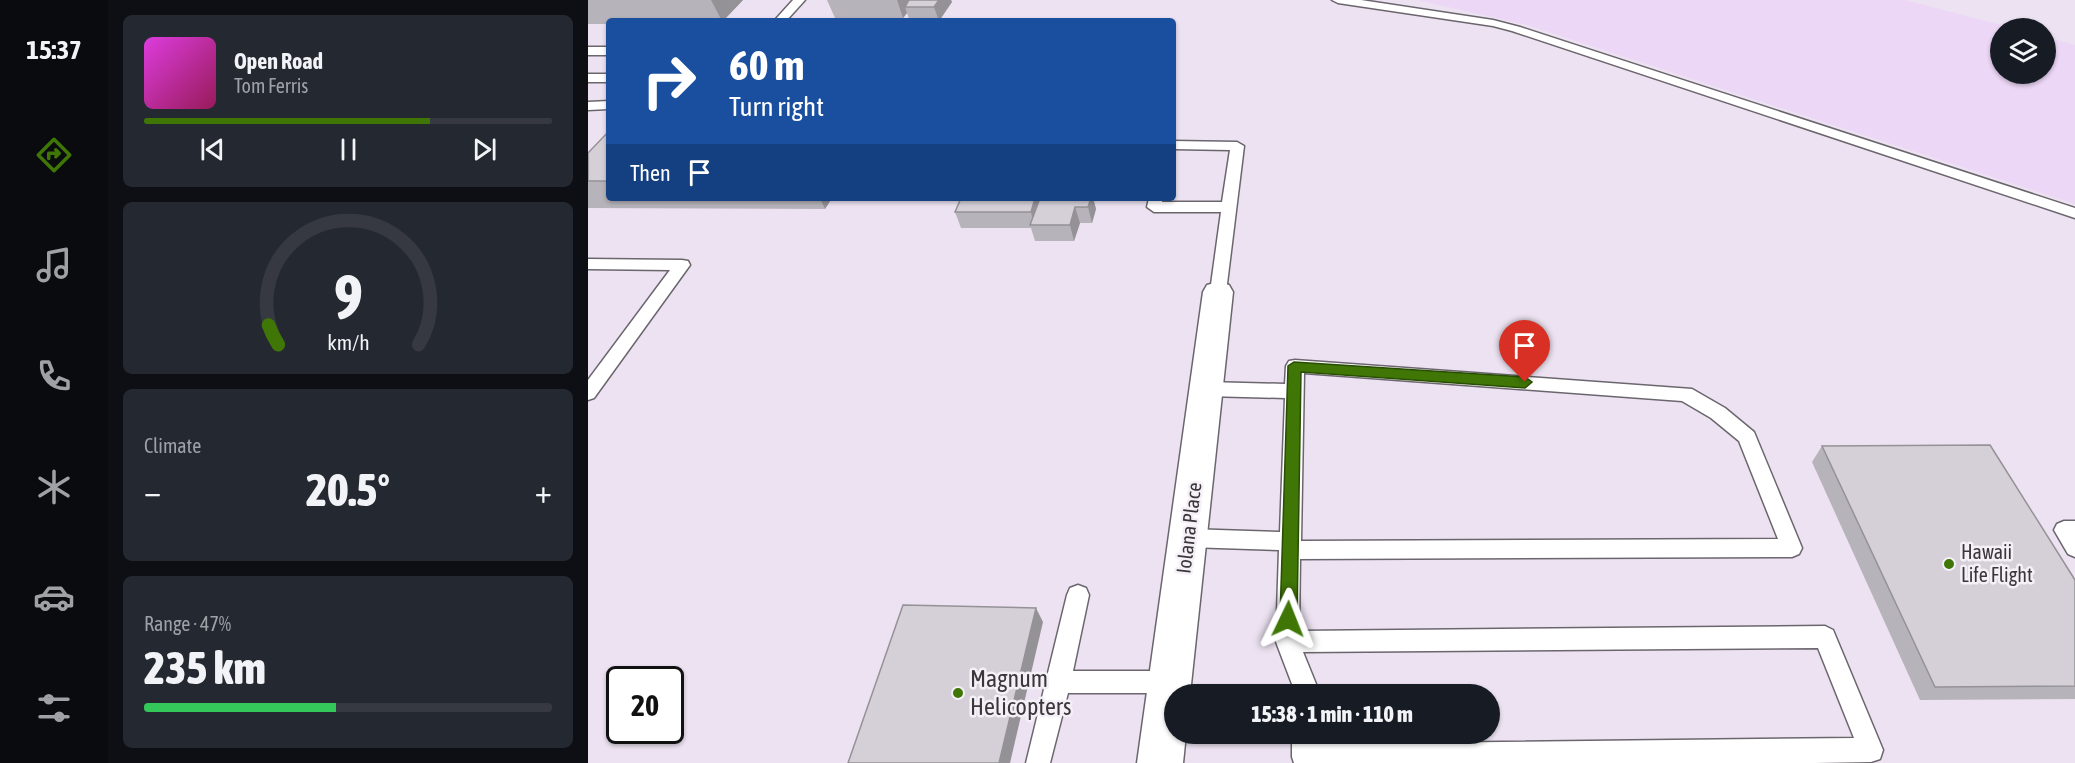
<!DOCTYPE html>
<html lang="en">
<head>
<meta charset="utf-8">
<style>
  :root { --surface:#171b24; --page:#242831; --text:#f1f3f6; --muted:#9ea1a6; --line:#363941; --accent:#3f7606 }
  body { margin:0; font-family:"Asap Condensed",sans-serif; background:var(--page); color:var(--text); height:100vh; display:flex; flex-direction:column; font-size:22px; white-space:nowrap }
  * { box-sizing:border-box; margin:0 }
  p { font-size:20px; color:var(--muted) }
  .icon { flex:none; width:33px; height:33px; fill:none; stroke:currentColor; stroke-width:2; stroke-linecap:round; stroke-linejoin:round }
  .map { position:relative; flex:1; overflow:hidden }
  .sheet { display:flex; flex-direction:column; gap:15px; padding:15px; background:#0d0f14; width:480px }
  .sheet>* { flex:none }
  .top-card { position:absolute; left:18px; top:18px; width:570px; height:183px; border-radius:6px; box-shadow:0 2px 4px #0004; background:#1a4fa0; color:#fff; overflow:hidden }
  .buttons { position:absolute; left:1402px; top:18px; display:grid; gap:12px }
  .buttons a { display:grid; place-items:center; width:66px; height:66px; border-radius:50%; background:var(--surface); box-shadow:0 2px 4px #0004; font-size:30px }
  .speed { position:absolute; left:18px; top:666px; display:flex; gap:12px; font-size:30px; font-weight:700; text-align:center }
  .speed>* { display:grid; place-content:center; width:78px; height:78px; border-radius:50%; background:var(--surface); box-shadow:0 2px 4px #0004; line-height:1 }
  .speed .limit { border:3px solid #111; border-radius:9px; background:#fff; color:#111 }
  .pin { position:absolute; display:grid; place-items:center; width:51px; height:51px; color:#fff; margin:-62px -26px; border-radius:50% 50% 50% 0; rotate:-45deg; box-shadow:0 0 6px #0007 }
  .pin .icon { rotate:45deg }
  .me { position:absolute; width:66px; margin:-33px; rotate:2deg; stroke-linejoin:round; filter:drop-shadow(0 0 4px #0008) }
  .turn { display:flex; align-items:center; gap:21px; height:126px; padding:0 24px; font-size:27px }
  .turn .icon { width:78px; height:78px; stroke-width:2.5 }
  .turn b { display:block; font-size:42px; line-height:51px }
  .then { display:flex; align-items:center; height:57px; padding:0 24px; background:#0003; gap:12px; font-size:22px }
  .big { font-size:45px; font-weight:800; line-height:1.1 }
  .sheet .widget { flex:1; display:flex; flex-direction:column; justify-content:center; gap:9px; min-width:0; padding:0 21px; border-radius:9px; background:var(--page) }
  .sheet .dial { align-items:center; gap:0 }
  .dial svg { height:156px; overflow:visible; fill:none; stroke:var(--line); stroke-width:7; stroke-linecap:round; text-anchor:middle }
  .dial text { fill:var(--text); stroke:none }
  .song { display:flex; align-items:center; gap:18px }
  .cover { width:72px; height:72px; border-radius:9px; background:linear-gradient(135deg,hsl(300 70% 55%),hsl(330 70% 35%)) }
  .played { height:6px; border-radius:3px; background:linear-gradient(90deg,var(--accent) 70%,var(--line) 70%) }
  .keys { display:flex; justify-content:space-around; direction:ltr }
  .heat { display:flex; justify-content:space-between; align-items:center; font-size:33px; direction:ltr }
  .charge { height:9px; border-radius:4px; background:linear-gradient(90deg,#34c759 47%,var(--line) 0) }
  .trip { position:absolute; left:576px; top:684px; width:336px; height:60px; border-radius:30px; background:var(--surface); box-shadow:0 2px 4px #0004; font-weight:800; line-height:60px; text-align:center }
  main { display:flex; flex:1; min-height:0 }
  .dock { display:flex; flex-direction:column; width:108px; justify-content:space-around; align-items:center; background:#090b0e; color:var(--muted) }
  .dock .icon { width:42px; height:42px }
  .dock .active { color:var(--accent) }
  .dock b { font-size:27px; color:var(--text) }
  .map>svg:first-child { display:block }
</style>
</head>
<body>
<main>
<nav class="dock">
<b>15:37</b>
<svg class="icon active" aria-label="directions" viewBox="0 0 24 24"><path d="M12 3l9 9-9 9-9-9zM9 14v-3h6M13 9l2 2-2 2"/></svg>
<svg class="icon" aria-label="music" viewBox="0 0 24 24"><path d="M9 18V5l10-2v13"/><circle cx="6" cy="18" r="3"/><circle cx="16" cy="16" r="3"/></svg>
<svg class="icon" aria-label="phone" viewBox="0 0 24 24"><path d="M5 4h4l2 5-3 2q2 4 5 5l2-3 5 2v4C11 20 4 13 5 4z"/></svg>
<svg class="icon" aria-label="climate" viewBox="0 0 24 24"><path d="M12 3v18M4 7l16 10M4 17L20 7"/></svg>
<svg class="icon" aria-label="car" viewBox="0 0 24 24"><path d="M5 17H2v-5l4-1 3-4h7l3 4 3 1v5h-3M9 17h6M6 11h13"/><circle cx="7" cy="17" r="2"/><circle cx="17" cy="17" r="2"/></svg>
<svg class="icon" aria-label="filters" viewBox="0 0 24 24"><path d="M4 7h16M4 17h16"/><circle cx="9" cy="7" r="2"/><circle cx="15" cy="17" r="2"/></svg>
</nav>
<section class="sheet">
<div class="widget">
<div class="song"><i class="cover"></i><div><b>Open Road</b><p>Tom Ferris</p></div></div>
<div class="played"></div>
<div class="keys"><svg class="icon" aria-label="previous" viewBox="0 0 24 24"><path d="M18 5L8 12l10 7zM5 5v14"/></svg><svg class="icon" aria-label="pause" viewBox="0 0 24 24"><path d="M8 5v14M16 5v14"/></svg><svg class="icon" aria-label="next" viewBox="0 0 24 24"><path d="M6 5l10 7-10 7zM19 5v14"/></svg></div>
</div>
<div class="widget dial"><svg viewBox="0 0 100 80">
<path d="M14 69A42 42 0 1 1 86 69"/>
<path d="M14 69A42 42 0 0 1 9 59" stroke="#3f7606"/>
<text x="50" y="56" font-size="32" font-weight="700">9</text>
<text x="50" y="72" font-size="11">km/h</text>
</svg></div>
<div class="widget"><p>Climate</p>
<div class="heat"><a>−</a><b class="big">20.5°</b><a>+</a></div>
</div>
<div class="widget"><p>Range · 47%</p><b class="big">235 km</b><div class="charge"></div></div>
</section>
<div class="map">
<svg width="1487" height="763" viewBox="0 0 1487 763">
  <rect width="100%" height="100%" fill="#f5f0f8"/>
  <path fill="#ece2f1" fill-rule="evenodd" d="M0 0H1487V763H0ZM21 21H585V198H21ZM1413 28H1458V74H1413ZM32 680H82V730H32ZM586 694H902V734H586Z"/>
  <polygon fill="#ecd7f6" points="829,0 1317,0 1425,28 1413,28 1413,74 1458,74 1458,37 1487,45 1487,204 939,25"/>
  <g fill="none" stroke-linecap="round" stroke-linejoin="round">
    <g stroke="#6b666d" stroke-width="3">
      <g id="lane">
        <polygon points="205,0 217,0 198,21 186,21"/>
        <polygon points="744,0 773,0 905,20 932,27 1487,208 1487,218 924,31 905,26 750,3"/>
        <rect x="0" y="47" width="21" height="8"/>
        <rect x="0" y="74" width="21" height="8"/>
        <polygon points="21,101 21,109 0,110 0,102"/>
        <polygon points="585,141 649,142 656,146 638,292 636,296 624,296 622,292 633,212 566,212 559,207 561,198 575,198 574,202 634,202 642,150 585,149"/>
        <polygon points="0,259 94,260 100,261 102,265 6,398 0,400 0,380 82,270 0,269"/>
        <path d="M707 360 1104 389 1137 408 1166 432 1214 548 1211 554 1204 557 712 559 711 631 1237 626 1245 630 1295 750 1292 759 1283 762 1227 763H706L704 757V734H728V744L1266 738 1230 648 715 652 728 684V694H704V684L688 642 691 550 600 547 593 544 590 538 593 532 600 529 692 532 697 398 618 396 612 394 609 389 612 384 618 382 697 384 698 366 701 361ZM716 373 1094 401 1123 418 1151 441 1190 539 713 541Z"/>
        <polygon points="1476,521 1487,521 1487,557 1480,554 1466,530 1469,524"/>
        <polygon points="490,585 498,588 501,595 485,671 582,671 590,674 594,682 590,690 582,693 480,693 462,763 438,763 479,595 482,588"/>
      </g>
    </g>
    <g stroke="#6b666d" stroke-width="3">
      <polygon id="street" points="630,282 641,285 645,292 602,694 586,694 586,734 598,734 595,763 549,763 615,292 619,285"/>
    </g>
    <use href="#lane" fill="#fff" fill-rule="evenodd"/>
    <use href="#street" fill="#fff" fill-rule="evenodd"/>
  </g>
  <g fill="#b7b3ba">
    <polygon points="0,0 155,0 135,21 21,21 21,24 0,24"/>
    <polygon points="239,0 363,0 364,2 351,21 322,21 319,13 315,18 247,18"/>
    <polygon points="21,131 21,198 244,198 237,209 0,208 0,153"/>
    <polygon points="373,198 505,198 508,209 504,223 492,223 486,241 447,241 443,228 373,228 367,212"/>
    <polygon points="1234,446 1487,580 1487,699 1332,700 1224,462"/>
  </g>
  <g fill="#959297">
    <polygon points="123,0 155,0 135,21 134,21"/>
    <polygon points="309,0 328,0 317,7 319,13 315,18"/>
    <polygon points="351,0 363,0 364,2 351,21 346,7"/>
    <polygon points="232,198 244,198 237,209"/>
    <polygon points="447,198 456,198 446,225 443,212"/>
    <polygon points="503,198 505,198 508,209 504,223 500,207"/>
    <polygon points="487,207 492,223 486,241 482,225"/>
    <polygon points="448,608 455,622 422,763 411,763"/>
  </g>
  <g fill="#d5d0d8" stroke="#959297" stroke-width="1.5">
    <polygon points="321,0 351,0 346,7 317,7"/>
    <polygon points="21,131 21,181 0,181 0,153"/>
    <polygon points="373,198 447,198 443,212 367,212"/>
    <polygon points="452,198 503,198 500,207 487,207 482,225 442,225"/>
    <polygon points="1402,445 1487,580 1487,686 1347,687 1234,446"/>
    <polygon points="315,605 448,608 411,763 260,763"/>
  </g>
  <polygon fill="#3f7606" stroke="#294d04" stroke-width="1.5" points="706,362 937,377 944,382 937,388 713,372 709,619 706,625 700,627 695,625 692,619 700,366"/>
  <g fill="#3f7606" stroke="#f5f0f8" stroke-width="2">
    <circle cx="1361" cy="564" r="6"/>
    <circle cx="370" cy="693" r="6"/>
  </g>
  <g text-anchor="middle" stroke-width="5" stroke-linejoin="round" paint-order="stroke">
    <g font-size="20" fill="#39373a" stroke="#f5f0f8">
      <text transform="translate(601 528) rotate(-83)" y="7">Iolana Place</text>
    </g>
    <g font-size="20" fill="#39373a" stroke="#f5f0f8" text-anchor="start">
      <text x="1373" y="559">Hawaii<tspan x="1373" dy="23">Life Flight</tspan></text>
    </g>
    <g font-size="24" fill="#39373a" stroke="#f5f0f8" text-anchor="start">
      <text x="382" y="687">Magnum<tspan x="382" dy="28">Helicopters</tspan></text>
    </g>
  </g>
</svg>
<div class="buttons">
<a><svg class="icon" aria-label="layers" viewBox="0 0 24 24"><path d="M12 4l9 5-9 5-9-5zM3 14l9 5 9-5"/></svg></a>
</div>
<div class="speed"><div class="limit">20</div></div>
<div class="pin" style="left:937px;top:382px;background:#d93025"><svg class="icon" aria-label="arrive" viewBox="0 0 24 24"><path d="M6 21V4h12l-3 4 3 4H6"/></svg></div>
<svg class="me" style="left:700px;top:619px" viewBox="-20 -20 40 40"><path d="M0-17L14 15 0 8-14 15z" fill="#3f7606" stroke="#fff" stroke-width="4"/></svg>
<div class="trip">15:38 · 1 min · 110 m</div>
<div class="top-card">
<div class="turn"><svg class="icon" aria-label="right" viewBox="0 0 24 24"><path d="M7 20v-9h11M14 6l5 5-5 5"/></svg><div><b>60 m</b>Turn right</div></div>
<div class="then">Then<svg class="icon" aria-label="arrive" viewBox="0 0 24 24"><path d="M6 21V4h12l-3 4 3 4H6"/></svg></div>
</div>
</div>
</main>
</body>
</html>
